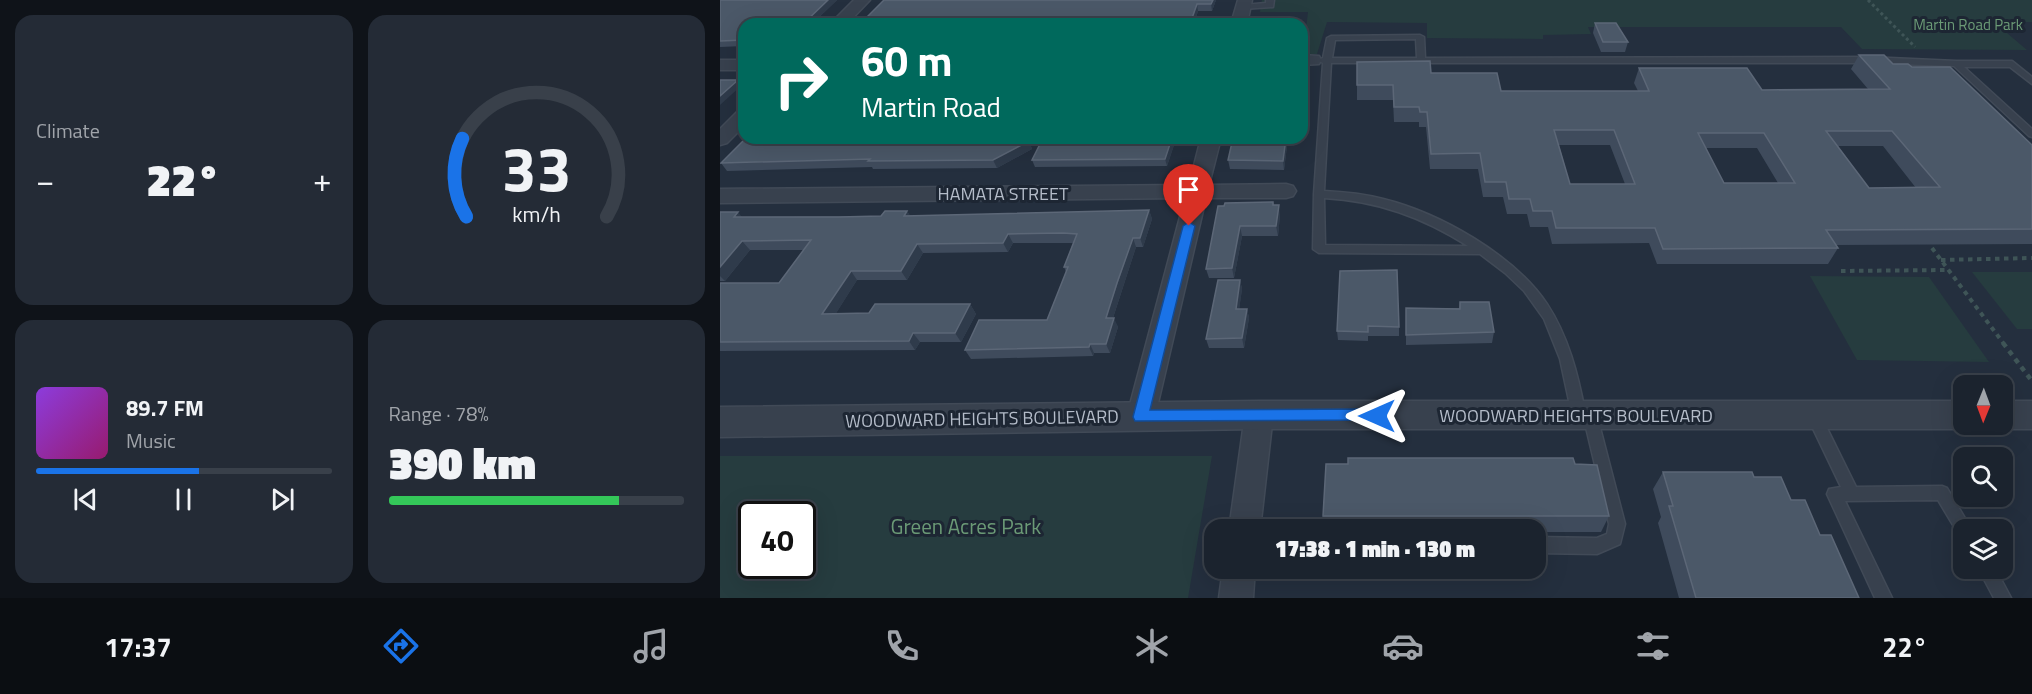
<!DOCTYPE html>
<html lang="en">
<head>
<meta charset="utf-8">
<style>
  :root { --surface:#1b232e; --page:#242b36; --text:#f1f3f6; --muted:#a0a4aa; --line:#39404a; --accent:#1a73e8 }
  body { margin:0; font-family:"Titillium Web",sans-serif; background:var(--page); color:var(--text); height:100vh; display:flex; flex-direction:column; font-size:22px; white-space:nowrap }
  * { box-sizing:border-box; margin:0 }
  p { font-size:20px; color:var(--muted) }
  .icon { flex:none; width:33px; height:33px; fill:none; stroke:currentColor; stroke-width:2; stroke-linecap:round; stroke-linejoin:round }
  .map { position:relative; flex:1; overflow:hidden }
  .panel { display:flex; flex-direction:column; gap:15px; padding:15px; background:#0f1319; width:720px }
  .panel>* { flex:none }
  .top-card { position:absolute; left:18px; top:18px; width:570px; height:126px; border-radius:18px; box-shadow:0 6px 24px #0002,0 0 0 2px var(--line); background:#00695c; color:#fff; overflow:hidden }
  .needle { width:39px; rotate:181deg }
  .tools { position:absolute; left:1233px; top:375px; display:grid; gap:12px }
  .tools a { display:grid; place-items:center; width:60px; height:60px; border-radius:12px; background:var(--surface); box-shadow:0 6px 24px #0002,0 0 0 2px var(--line); font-size:30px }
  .speed { position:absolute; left:18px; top:501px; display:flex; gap:12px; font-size:30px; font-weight:700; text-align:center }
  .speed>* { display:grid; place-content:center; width:78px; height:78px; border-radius:50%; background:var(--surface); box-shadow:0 6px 24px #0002,0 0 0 2px var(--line); line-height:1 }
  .speed .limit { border:3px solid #111; border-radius:9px; background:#fff; color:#111 }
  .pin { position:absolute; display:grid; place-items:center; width:51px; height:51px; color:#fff; margin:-62px -26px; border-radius:50% 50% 50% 0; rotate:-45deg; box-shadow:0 0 6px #0007 }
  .pin .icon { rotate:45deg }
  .me { position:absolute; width:66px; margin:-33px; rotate:270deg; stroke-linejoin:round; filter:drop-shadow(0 0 4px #0008) }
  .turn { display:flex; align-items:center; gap:21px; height:126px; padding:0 24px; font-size:27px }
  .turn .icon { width:78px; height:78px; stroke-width:2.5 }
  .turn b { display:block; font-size:42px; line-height:51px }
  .big { font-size:45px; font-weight:800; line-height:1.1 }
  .panel .widget { flex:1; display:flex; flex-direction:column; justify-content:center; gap:9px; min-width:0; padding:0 21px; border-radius:18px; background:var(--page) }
  .panel .dial { align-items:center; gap:0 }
  .dial svg { height:156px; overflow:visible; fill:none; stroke:var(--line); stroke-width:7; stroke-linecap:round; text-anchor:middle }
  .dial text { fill:var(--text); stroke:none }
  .song { display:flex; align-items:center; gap:18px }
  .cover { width:72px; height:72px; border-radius:9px; background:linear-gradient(135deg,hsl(270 70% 55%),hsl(320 70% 35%)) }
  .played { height:6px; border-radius:3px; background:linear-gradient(90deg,var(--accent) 55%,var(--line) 55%) }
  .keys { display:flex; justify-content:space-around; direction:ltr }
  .heat { display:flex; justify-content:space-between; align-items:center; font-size:33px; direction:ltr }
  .charge { height:9px; border-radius:4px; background:linear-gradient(90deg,#34c759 78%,var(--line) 0) }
  .panel .tiles { flex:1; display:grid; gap:15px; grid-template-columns:repeat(2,1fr) }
  .trip { position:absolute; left:484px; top:519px; width:342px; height:60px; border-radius:18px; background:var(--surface); box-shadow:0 6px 24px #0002,0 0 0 2px var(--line); font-weight:800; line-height:60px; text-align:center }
  .tab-bar { display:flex; height:96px; justify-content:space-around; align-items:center; background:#0b0e12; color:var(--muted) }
  .tab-bar .icon { width:42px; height:42px }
  .tab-bar .active { color:var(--accent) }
  .tab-bar b { font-size:27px; color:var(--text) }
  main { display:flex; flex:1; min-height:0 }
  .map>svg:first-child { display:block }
</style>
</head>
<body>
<main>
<section class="panel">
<div class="tiles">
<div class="widget"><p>Climate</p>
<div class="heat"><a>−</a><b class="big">22°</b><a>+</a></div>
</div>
<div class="widget dial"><svg viewBox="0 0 100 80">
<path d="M14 69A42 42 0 1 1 86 69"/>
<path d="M14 69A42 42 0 0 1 12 29" stroke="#1a73e8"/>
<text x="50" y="56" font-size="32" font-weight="700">33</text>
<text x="50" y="72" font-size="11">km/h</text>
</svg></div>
<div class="widget">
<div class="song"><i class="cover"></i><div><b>89.7 FM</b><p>Music</p></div></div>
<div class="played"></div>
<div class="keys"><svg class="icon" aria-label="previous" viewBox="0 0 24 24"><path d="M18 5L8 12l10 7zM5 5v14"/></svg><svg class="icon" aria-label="pause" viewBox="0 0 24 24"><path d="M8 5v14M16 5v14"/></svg><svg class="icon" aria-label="next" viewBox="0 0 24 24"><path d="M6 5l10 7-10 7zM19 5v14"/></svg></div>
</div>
<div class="widget"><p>Range · 78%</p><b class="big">390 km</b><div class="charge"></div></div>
</div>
</section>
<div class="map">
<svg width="1312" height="598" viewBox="0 0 1312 598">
  <rect width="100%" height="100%" fill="#242f3e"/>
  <g fill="#263c3f" fill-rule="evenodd">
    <polygon points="542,0 1312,0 1312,22 1274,22 1307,50 1142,49 1121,27 868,27 871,34 823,35 823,39 707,38 707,23 607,22 597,54 583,54 588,12 540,12"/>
    <polygon points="1252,272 1312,272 1312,329 1297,329"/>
    <polygon points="1090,276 1209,277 1269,362 1137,360"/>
    <path d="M0 456H492L468 598H0ZM82 514V566H32V514Z"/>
  </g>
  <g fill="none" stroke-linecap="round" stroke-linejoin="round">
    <g stroke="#414a57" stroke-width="3">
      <g id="service">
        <polygon points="546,0 554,0 553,7 523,9 519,7 523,5 546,3"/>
        <path d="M700 35 704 37 705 58 1148 57 1236 61H1292L1312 77V84L1290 67H1244L1312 129V137L1309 136 1234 66 1148 63H611L604 191C625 192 644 194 663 199 720 213 794 255 827 304 848 336 858 374 865 412L870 410 875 412 877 416 905 524 900 544 877 554 816 553V537L877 538 887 534 889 524 864 419 859 421 854 419 852 415 840 359 824 319 804 291 785 273 760 254 599 253 593 249 594 194 603 63 597 60 603 58 607 38 611 36ZM696 39 697 58H612L615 40ZM604 198C658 201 702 217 748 246L605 245Z"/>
        <polygon points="1094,410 1099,412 1136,487 1222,486 1227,488 1252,530 1244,530 1244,537 1239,535 1218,500 1125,501 1172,598 1155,598 1107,494 1109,489 1121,487 1087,416 1089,412"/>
        <polygon points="1258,568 1275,568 1291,598 1274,598"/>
      </g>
    </g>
    <g stroke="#414a57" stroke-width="3">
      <g id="minor">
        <polygon points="134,0 150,0 127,24 110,24"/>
        <polygon points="518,0 532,0 527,24 511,24"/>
        <polygon points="582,55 599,56 601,60 599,64 582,65"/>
        <rect x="0" y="60" width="24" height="10"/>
        <polygon points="24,110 24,126 7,143 0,145 0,129 17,112"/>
        <polygon points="481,138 501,138 489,185 566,184 573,186 576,191 573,196 566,198 486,198 435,416 431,424 421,428 411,424 407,416 465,198 0,203 0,189 469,185"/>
        <polygon points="539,403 549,407 553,415 540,530 509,530 525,415 529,407"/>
        <polygon points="503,568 535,568 533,598 499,598"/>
      </g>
    </g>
    <g stroke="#414a57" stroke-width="3">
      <g id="tertiary">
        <polygon points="539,401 1244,401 1244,424 1257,424 1244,429 539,429 0,437 0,407"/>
        <polygon points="1282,401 1312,401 1312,429 1282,429 1270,425 1282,424"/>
      </g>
    </g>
    <polyline stroke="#3f5557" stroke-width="3" stroke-dasharray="3 3" stroke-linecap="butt" points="1148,0 1195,47"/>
    <g stroke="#3f5557" stroke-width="4" stroke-dasharray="4.5 4.5" stroke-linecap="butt">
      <polyline points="1212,248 1284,344"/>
      <polyline points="1221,260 1312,258"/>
      <polyline points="1121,271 1228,270"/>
    </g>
    <polyline stroke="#3f5557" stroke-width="4.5" stroke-dasharray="5 5" stroke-linecap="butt" points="1283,343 1312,381"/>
    <use href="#service" fill="#38414e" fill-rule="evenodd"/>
    <use href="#minor" fill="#38414e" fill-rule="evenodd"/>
    <use href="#tertiary" fill="#38414e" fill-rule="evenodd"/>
  </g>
  <g fill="#3f4b5c" fill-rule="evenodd">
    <polygon points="0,0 117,0 92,24 24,24 24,46 0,47"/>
    <polygon points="164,0 496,0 492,11 478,11 474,24 140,24"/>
    <polygon points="875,23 908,42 905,52 881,52 873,33"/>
    <path d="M1139 55 1173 64 1192 67 1312 145V244L1116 245 1118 248 1108 264H937L929 243 832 244 828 227H810L807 214H787L783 197H763L758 169H710L706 127H699V122H674L673 100H637V85L711 73 781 91H918L914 83 919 68 1042 90 1148 89 1131 69ZM839 145H890L905 184H850ZM1118 146H1163L1196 188H1149ZM985 148H1037L1058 183H1004Z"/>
    <polygon points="452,138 454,145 447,166 315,167 312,160"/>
    <polygon points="568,138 564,170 510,169 508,160"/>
    <polygon points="309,141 312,149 277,168 153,169 152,167 7,171 1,163 268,142"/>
    <polygon points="553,202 554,205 560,215 558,236 522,236 514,278 489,278 486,269 498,206"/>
    <polygon points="429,210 432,219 423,247 416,247 393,318 398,327 390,353 374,353 373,356 251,359 245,350 327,320 346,272 344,267 353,243 293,243 288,252 203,253 187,280 137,280 116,313 149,313 250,304 256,314 241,342 200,342 195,350 0,351 0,283 59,283 84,250 30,250 5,281 0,281 0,212 22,217 161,216 187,211 190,216"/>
    <polygon points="620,271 679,327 679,336 648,336 648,341 618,340 617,331"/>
    <polygon points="520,280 522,289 519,309 527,309 529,318 524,348 489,348 486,339"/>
    <polygon points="740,302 774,332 772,343 686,345 686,308 739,308"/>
    <polygon points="943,472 1034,477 1071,500 1100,535 1139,598 959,598 938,523 941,517 933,489"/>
    <polygon points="603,516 889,516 881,532 816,532 816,530 604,530"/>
  </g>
  <g fill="#2f3b4b">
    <polygon points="108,0 117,0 92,24 83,24"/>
    <polygon points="493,0 496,0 492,11 491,4"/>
    <polygon points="477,4 478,11 474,24 470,24"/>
    <polygon points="18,80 22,85 0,105 0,96"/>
    <polygon points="262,138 270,138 263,150 259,142"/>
    <polygon points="452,138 454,145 447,166 445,159"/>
    <polygon points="566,138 568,138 564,170 563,161"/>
    <polygon points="309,141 312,149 277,168 273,160"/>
    <polygon points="559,205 560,215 558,236 556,226"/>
    <polygon points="429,210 432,219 423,247 420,238"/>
    <polygon points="187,211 193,220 184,216"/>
    <polygon points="18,212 25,221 14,217"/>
    <polygon points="520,226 522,236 514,278 512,268"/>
    <polygon points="288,234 293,243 288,252 283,243"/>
    <polygon points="413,238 416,247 390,327 386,318"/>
    <polygon points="22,241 30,250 5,281 0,276 0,267"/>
    <polygon points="197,244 203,253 187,280 181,271"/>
    <polygon points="131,271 137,280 110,323 102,314"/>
    <polygon points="520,280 522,289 518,318 516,309"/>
    <polygon points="250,304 256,314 241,342 235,333"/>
    <polygon points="527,309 529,318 524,348 522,338"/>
    <polygon points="394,318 398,327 390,353 386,344"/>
    <polygon points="193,333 200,342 195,350 189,341"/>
    <polygon points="370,344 374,353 373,356 369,347"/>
  </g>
  <g fill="#4b5868" stroke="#5c6777" stroke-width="1.5" fill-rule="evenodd">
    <polygon points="0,0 108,0 83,24 24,24 24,40 0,41"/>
    <polygon points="164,0 493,0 491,4 477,4 470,24 140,24"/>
    <polygon points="875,23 896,23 908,42 883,42"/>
    <path d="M1139 55H1164L1173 64H1188L1192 67H1230L1312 145V229L1106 230 1118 248 943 249 935 228H836L832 211H813L810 199H789L786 182H765L760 153 711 154 707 112H700L699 107H674L673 85H637V62L710 61 711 73H777L781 91H929L919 68H1027L1042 90 1170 89ZM834 130H894L915 184H850ZM1106 131H1172L1220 187 1149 188ZM978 133H1044L1075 183H1004Z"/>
    <polygon points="0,80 18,80 0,96"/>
    <polygon points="26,138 262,138 259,142 309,141 273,160 148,161 150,159 1,163"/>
    <polygon points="323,138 452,138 445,159 312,160"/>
    <polygon points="513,138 566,138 563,161 508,160"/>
    <polygon points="553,202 553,205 559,205 556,226 520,226 512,268 486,269 498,206 504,206 505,203"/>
    <polygon points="429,210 420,238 413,238 397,283 386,318 394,318 386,344 370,344 369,347 245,350 259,320 327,320 348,267 344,267 357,234 343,233 288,234 283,243 197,244 181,271 131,271 102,314 149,313 155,304 250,304 235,333 193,333 189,341 0,342 0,283 59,283 91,240 22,241 0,267 0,212 18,212 14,217 119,217 161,216 165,211 187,211 184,216"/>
    <polygon points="677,270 679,327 648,326 648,332 617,331 620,271"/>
    <polygon points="498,280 520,280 516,309 527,309 522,338 486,339"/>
    <polygon points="740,302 769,302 774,332 686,335 686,308 740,309"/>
    <polygon points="628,458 853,458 855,464 877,465 889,516 603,516 606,464 628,464"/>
    <polygon points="943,472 1032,472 1034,477 1061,477 1071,500 1085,500 1100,535 1111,535 1139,598 976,598 949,506 953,506"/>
  </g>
  <polygon fill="#1a73e8" stroke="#114b97" stroke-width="1.5" points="469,222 475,226 430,410 657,409 665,416 663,420 415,421 413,417 463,226"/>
  <g text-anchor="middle" stroke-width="6" stroke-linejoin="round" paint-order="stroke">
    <g font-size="15" fill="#6b9a76" stroke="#1d2633">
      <text x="1248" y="30">Martin Road Park</text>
    </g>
    <g font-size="18" fill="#b4bcc9" stroke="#1d2633">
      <text x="283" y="200">HAMATA STREET</text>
      <text x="856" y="422">WOODWARD HEIGHTS BOULEVARD</text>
      <text transform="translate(262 419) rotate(-1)" y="6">WOODWARD HEIGHTS BOULEVARD</text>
    </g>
    <g font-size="21" fill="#6b9a76" stroke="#1d2633">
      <text x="246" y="534">Green Acres Park</text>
    </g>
  </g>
</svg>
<div class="tools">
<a><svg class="needle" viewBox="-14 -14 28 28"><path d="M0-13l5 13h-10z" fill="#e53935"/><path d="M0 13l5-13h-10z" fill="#a0a4aa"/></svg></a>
<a><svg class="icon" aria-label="search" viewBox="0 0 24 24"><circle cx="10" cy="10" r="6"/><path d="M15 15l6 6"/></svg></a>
<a><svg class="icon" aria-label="layers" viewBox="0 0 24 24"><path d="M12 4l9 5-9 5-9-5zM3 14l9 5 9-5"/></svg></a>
</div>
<div class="speed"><div class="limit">40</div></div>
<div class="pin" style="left:469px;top:226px;background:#d93025"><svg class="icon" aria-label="arrive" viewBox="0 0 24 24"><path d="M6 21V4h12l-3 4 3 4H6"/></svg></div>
<svg class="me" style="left:657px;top:416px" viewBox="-20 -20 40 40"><path d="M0-17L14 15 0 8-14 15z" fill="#1a73e8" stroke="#fff" stroke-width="4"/></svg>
<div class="trip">17:38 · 1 min · 130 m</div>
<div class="top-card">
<div class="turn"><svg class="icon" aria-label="right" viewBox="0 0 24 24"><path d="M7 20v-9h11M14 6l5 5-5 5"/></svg><div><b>60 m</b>Martin Road</div></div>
</div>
</div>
</main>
<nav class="tab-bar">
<b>17:37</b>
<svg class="icon active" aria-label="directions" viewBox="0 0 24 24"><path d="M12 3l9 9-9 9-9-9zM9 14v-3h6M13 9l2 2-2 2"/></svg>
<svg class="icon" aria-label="music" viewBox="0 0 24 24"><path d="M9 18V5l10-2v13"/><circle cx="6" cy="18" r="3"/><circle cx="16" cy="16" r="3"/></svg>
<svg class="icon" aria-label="phone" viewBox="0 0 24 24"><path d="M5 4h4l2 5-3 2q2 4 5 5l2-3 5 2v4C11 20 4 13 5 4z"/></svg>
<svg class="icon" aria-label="climate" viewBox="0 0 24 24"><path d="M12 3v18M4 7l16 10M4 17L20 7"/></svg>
<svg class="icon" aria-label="car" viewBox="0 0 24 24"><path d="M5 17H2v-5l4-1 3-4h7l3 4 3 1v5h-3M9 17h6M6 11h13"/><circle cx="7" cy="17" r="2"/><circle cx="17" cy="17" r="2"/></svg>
<svg class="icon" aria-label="filters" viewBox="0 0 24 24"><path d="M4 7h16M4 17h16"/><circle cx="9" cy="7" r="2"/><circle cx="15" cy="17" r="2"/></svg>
<b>22°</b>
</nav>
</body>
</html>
